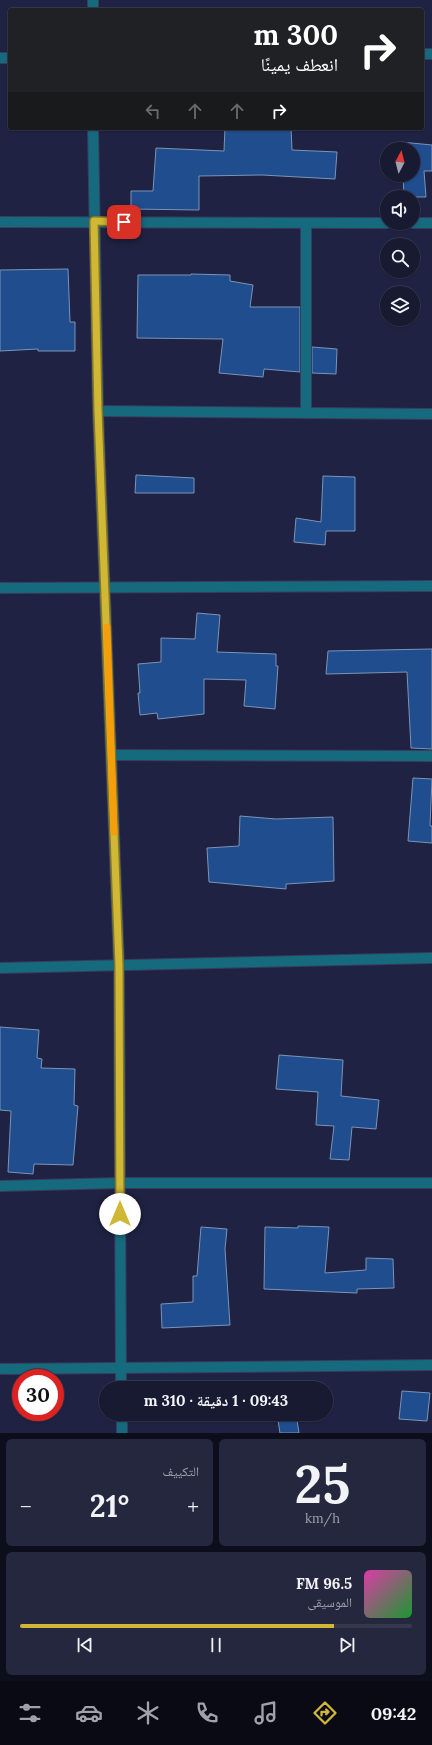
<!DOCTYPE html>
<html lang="ar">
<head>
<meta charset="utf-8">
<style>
  :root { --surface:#181a32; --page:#25273e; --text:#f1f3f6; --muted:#9fa1ac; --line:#36384d; --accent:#d0b736 }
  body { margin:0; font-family:Lora,"Noto Naskh Arabic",serif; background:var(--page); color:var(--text); direction:rtl; height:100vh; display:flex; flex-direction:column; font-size:15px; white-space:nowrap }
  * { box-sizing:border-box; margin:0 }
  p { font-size:13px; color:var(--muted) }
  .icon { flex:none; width:22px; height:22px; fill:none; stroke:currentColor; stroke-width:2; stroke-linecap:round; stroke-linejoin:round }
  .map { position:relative; height:1433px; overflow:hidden; direction:ltr }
  .details { display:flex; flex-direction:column; gap:6px; padding:6px; background:#0d0e1c; flex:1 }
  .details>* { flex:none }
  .hud { position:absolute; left:8px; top:8px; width:416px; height:122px; border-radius:4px; box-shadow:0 1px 3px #0004,0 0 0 1px var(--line); direction:rtl; background:#202124; color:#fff; overflow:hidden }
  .needle { width:26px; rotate:7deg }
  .controls { position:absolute; left:380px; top:142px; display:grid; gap:8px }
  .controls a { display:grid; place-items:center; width:40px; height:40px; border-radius:50%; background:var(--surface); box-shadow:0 1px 3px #0004,0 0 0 1px var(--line); font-size:20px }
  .speed { position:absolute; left:12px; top:1369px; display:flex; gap:8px; font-size:20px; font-weight:700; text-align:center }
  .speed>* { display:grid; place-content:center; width:52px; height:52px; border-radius:50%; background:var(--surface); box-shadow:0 1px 3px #0004,0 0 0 1px var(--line); line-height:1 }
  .speed .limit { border:6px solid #d22; background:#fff; color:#111 }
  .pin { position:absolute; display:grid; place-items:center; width:34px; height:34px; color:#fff; margin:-17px; border-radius:8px; box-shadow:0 2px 6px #0006 }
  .me { position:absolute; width:44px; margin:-22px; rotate:0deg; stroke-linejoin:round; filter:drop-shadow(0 0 3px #0008) }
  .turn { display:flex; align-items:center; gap:14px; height:84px; padding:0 20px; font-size:18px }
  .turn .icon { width:52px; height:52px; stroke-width:2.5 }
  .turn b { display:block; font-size:28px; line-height:34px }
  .lanes { display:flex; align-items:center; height:38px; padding:0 20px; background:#0003; justify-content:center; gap:20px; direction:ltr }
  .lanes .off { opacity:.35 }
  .big { font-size:30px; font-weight:700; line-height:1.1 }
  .details .card { flex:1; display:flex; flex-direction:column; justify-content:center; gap:6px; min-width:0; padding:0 14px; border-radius:6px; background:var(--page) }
  .details .dial { align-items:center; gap:0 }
  .dial b { font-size:52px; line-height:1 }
  .song { display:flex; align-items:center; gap:12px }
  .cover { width:48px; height:48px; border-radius:6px; background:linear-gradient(135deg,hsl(320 70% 55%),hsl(130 70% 35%)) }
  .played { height:4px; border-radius:2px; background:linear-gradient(90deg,var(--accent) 80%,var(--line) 80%) }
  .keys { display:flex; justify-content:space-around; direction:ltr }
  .heat { display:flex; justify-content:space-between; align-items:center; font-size:22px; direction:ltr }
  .details .tiles { flex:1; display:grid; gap:6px; grid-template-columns:1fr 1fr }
  .card:last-child { grid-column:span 2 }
  .trip { position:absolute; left:99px; top:1381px; width:234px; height:40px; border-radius:20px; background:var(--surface); box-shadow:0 1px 3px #0004,0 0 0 1px var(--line); font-weight:700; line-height:40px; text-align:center; direction:rtl }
  .dock { display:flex; height:64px; justify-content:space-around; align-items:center; background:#0a0a14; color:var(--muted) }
  .dock .icon { width:28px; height:28px }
  .dock .on { color:var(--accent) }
  .dock b { font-size:18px; color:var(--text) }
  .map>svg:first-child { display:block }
</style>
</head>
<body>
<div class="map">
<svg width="432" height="1433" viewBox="0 0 432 1433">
  <rect width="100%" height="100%" fill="#202243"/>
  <g fill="#1f4d8e" stroke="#7b94b7">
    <polygon points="225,128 291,128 292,150 337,152 335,179 262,175 199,176 199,210 131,209 131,191 153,191 156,148 224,151"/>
    <polygon points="401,142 432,145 432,171 424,171 426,197 404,197 403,175 413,175 413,149 401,149"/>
    <polygon points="68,269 70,322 75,322 75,351 38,351 38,349 0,351 0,270"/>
    <polygon points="191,274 230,275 230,281 253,285 250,307 300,307 300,372 264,369 263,377 219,373 223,339 137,338 138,275 191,275"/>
    <polygon points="312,347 337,349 336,374 312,373"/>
    <polygon points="136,475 194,478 194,493 135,493"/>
    <polygon points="323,476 355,477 355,531 326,531 325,545 294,542 296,518 321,522"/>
    <polygon points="197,613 220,615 217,652 276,654 276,666 278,666 275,709 244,706 246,680 204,679 204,714 158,719 157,713 140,715 138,693 140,693 138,664 161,662 161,638 195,639"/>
    <polygon points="432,649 432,749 411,748 407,672 326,674 328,651"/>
    <polygon points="413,778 432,779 430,826 432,826 432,843 408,841"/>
    <polygon points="240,816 276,819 333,817 334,881 286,884 286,889 209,882 207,848 239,846"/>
    <polygon points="0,1027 39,1030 37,1058 42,1059 41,1068 75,1069 74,1105 78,1106 73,1165 34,1164 33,1174 8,1172 11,1111 0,1110"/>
    <polygon points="279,1055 343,1060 341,1096 379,1100 376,1129 352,1127 349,1160 330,1159 334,1126 316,1125 318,1092 276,1089"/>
    <polygon points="298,1226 329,1227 325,1273 366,1270 366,1258 393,1259 394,1288 357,1289 357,1293 264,1289 265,1227 298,1228"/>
    <polygon points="201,1227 227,1229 225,1249 230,1325 162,1328 161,1304 193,1302 193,1276 197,1276"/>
    <polygon points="402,1391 430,1393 427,1421 399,1419"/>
    <polygon points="277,1414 296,1414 299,1433 280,1433"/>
  </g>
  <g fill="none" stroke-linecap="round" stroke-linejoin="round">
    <g stroke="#3a3c5b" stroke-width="12">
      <g id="minor">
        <polyline points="93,10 93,0"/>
        <polyline points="422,54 432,54"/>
        <polyline points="0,58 10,58"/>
        <polyline points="93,128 98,411 119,965 121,1388"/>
        <polyline points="0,222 387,223"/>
        <polyline points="413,223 432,223"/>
        <polyline points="98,411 432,414"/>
        <polyline points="306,413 306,223"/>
        <polyline points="0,588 432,586"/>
        <polyline points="111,755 432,756"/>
        <polyline points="0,968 432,958"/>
        <polyline points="0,1186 120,1183 432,1183"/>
        <polyline points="0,1369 432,1365"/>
        <polyline points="122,1414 122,1433"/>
      </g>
    </g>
    <use href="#minor" stroke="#166a7e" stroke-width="10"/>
  </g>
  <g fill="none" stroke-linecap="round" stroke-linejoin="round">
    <g stroke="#877723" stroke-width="10">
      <polyline id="route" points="120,1214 119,965 98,411 94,221 124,222"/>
    </g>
    <use href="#route" stroke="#d0b736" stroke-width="7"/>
    <polyline stroke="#f59e0b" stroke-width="7" points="107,627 114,832"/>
  </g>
</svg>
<div class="controls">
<a><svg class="needle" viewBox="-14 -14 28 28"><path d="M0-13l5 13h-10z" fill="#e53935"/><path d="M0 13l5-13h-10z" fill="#9fa1ac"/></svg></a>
<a><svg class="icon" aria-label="sound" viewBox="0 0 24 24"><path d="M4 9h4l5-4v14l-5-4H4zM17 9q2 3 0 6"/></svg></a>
<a><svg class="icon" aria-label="search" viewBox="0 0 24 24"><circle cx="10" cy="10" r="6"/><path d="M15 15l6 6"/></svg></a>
<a><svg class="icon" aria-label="layers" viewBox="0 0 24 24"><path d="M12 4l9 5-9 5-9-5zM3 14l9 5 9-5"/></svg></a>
</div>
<div class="speed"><div class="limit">30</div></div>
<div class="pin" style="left:124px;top:222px;background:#d93025"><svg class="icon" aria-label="arrive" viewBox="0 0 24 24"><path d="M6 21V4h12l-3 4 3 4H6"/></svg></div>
<svg class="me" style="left:120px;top:1214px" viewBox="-20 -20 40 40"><circle r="19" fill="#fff"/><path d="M0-13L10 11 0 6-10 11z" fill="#d0b736"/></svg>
<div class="trip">09:43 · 1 دقيقة · 310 m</div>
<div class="hud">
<div class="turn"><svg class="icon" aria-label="right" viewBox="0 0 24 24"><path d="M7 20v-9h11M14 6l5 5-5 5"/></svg><div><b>300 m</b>انعطف يمينًا</div></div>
<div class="lanes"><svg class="icon off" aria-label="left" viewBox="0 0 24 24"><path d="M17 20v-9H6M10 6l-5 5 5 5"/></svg><svg class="icon off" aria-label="ahead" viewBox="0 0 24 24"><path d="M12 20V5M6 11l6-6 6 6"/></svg><svg class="icon off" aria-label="ahead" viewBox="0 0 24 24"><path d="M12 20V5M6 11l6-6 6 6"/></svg><svg class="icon" aria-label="right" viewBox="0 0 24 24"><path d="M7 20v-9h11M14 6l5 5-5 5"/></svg></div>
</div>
</div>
<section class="details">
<div class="tiles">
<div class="card dial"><b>25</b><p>km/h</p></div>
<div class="card"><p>التكييف</p>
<div class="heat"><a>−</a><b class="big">21°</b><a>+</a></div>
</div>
<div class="card">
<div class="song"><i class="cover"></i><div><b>96.5 FM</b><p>الموسيقى</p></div></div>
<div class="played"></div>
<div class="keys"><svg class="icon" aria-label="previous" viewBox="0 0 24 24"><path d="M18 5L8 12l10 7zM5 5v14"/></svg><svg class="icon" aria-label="pause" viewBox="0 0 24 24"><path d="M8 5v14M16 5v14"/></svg><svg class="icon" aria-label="next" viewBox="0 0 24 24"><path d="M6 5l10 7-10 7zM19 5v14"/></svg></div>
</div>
</div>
</section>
<nav class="dock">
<b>09:42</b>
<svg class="icon on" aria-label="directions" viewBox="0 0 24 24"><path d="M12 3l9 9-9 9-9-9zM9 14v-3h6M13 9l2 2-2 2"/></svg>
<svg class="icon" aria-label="music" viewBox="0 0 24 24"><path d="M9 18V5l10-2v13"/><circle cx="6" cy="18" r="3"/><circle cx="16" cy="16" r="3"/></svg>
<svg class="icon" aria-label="phone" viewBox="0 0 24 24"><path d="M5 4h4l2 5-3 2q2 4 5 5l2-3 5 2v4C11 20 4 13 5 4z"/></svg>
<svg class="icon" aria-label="climate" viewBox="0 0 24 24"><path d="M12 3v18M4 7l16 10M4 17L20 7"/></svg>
<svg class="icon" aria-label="car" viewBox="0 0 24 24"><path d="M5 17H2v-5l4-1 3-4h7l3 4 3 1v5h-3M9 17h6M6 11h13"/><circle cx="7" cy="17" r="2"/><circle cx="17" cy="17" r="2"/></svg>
<svg class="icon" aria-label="filters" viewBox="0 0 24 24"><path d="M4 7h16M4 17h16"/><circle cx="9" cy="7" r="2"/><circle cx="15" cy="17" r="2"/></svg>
</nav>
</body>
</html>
